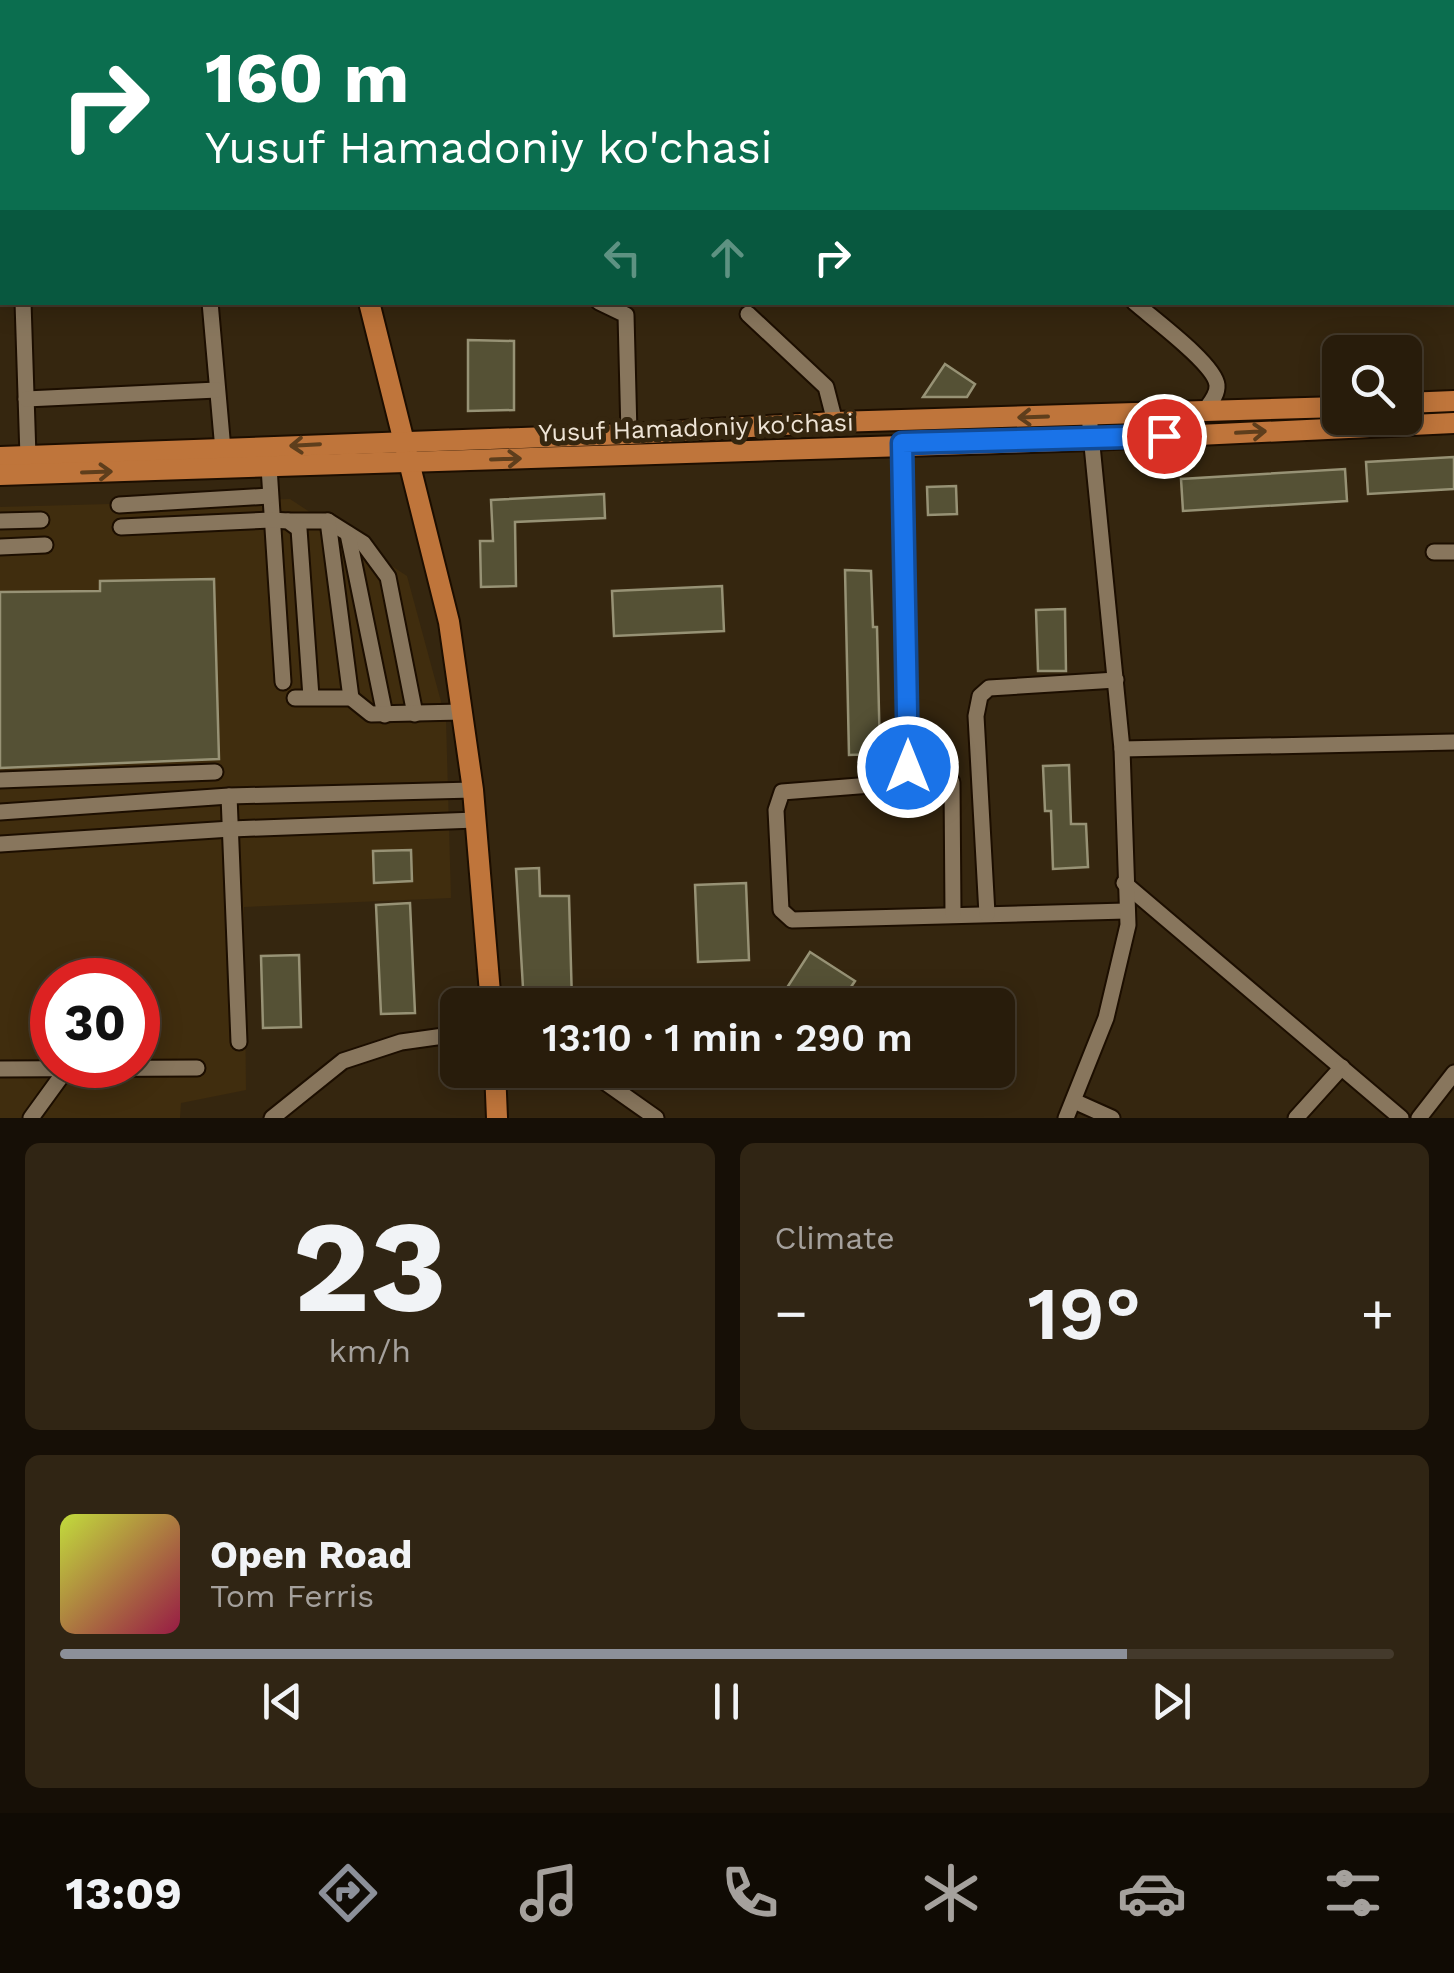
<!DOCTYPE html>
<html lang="en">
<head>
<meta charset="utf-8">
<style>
  :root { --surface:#281c0b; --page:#302514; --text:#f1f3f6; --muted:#a5a19d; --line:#443a2c; --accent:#8c9099 }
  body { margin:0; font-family:"Work Sans",sans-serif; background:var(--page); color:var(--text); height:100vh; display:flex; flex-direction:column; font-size:38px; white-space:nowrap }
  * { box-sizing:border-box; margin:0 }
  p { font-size:32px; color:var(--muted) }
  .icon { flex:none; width:55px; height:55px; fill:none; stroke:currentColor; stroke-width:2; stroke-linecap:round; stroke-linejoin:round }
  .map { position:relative; height:1118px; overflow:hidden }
  .details { display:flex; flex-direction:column; gap:25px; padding:25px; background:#160f06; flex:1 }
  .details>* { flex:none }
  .guide { position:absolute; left:0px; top:0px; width:1455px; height:305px; box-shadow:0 5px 25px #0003,0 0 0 2px var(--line); background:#0b6e4f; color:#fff; overflow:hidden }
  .tools { position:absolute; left:1322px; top:335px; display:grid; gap:20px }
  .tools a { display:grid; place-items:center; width:100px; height:100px; border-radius:15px; background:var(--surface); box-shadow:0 5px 25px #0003,0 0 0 2px var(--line); font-size:50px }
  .speed { position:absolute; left:30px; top:958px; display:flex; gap:20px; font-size:50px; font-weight:700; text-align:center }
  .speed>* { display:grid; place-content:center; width:130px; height:130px; border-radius:50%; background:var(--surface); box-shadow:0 5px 25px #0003,0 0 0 2px var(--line); line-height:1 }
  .speed .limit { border:15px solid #d22; background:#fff; color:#111 }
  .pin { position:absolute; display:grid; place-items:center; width:85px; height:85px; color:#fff; margin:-42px; border:5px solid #fff; border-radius:50%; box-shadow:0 2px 10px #0007 }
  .me { position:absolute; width:110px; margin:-55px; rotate:0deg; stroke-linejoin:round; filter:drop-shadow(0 0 8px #0008) }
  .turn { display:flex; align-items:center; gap:35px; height:210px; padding:0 40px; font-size:45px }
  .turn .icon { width:130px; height:130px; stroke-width:2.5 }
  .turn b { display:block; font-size:70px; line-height:85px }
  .lanes { display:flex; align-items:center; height:95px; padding:0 40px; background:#0003; justify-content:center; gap:50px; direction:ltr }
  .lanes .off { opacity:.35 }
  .big { font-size:75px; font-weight:600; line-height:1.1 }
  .details .card { flex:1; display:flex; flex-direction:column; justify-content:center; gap:15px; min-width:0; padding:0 35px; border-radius:15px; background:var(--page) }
  .details .dial { align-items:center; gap:0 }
  .dial b { font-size:130px; line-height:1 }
  .song { display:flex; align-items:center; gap:30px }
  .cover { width:120px; height:120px; border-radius:15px; background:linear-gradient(135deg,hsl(70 70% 55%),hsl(340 70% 35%)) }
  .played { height:10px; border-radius:5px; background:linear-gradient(90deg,var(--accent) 80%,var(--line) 80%) }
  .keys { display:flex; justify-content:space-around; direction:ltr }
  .heat { display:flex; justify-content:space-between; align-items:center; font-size:55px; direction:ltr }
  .details .tiles { flex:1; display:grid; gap:25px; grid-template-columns:1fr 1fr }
  .card:last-child { grid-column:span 2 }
  .trip { position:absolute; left:440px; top:988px; width:575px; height:100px; border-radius:15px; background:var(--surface); box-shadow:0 5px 25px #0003,0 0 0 2px var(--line); font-weight:600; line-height:100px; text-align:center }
  .dock { display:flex; height:160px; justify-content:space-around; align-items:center; background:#100b04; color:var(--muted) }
  .dock .icon { width:70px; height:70px }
  .dock .selected { color:var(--accent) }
  .dock b { font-size:45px; color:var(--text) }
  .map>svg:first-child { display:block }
</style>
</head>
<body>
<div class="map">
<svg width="1454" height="1118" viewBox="0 0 1454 1118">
  <rect width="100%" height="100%" fill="#35260f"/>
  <path fill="#402d0e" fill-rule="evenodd" d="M290 499 407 576 446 720 451 898 244 907 246 1090 181 1103 180 1118H0V507ZM52 980H138V1065H52Z"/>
  <g fill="#555135" stroke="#979275" stroke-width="2.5">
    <polygon points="468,340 514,341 514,410 468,411"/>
    <polygon points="945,364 975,384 967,397 923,397"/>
    <polygon points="1454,457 1454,489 1368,494 1366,462"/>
    <polygon points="1345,469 1347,501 1183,511 1181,479"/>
    <polygon points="956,486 957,514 928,515 927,487"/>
    <polygon points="604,494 605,518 515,522 516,586 481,587 480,541 493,541 491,500"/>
    <polygon points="845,570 871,571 873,627 877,627 880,754 849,755"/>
    <polygon points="214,579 219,759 0,768 0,592 100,591 100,581"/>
    <polygon points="722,586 724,631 614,636 612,591"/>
    <polygon points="1065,609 1066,671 1038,671 1036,610"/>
    <polygon points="1069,765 1071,824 1086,824 1088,867 1053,869 1051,811 1045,811 1043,766"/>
    <polygon points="411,850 412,881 374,883 373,851"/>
    <polygon points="539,868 540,896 569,896 572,1002 524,1005 516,869"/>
    <polygon points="746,883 749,960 698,962 695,885"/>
    <polygon points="410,903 415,1013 381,1014 376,905"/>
    <polygon points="810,952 855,981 839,1005 787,1005 779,1000"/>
    <polygon points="299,955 301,1027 263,1028 261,956"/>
  </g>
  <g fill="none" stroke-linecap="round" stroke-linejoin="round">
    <g stroke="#1c0e00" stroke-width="19">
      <g id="minor">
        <polyline points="790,0 793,2"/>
        <polyline points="1217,0 1218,2"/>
        <polyline points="641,2 643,0"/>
        <polyline points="816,2 818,0"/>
        <polyline points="1452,247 1454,249"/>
        <polyline points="23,302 28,457"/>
        <polyline points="210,302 223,450"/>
        <polyline points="599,302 626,315 629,434"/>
        <path d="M1134 302C1152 318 1215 364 1217 385 1218 396 1208 405 1203 413"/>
        <polyline points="748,314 826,387 835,422"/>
        <polyline points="26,399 217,390"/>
        <polyline points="902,443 906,774 897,783 782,792 776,810 781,910 792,920 1126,911"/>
        <polyline points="269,467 283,682"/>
        <polyline points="119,505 269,496"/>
        <polyline points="0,521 41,520"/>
        <polyline points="288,521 328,521 363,543 388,577 415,714"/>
        <polyline points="328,521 351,698"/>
        <polyline points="121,527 271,520 288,521 299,529 311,697"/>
        <polyline points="348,534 385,715"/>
        <polyline points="0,547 45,545"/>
        <polyline points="1434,552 1454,552"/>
        <polyline points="295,698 351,698 371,714 462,712"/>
        <polyline points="1122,749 1454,742"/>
        <polyline points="908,767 941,771 952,782 953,914"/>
        <polyline points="0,780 215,772"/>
        <polyline points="229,796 239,1042"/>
        <polyline points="0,812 229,796 473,790"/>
        <polyline points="0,844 231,829 476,820"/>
        <polyline points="1124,883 1401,1118"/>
        <polyline points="987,914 976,716 980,696 989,688 1116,680"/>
        <polyline points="0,1069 197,1068"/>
        <polyline points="588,1070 656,1118"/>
        <polyline points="1074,1101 1112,1118"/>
        <polyline points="31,1118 68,1067"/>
        <polyline points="272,1118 343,1061 401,1042 458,1034"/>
        <polyline points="1066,1118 1106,1018 1128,925 1122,749 1089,415"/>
        <polyline points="1296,1118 1342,1067"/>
        <polyline points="1419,1118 1454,1073"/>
      </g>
    </g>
    <g stroke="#1c0e00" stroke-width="24">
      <g id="major">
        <polyline points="306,2 307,0"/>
        <polyline points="369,302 449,622 473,790 491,1005"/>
        <polyline points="1405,403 1454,401"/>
        <polyline points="0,457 629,434 835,422 1340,407"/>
        <polyline points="0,475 1092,440 1454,423"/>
        <polyline points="495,1070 497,1118"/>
      </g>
    </g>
    <use href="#minor" stroke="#88765d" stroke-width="15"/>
    <use href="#major" stroke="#bf753b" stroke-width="20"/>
  </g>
  <defs><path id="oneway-shaft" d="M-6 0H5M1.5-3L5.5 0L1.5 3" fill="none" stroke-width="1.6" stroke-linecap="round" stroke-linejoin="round" transform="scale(2.5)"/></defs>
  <g stroke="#5e3e1c">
    <use href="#oneway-shaft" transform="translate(1033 417) rotate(178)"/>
    <use href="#oneway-shaft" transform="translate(1251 432) rotate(-3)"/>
    <use href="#oneway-shaft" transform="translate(305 445) rotate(177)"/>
    <use href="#oneway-shaft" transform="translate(506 459) rotate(-2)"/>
    <use href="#oneway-shaft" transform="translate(97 472) rotate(-2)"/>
  </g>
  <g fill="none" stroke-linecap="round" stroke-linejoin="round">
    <g stroke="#114b97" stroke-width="25">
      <polyline id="route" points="908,767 902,443 1164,436"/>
    </g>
    <use href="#route" stroke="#1a73e8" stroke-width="18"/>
  </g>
  <g text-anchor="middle" stroke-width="10" stroke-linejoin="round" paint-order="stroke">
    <g font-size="25" fill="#eee4d6" stroke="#35260f">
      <text transform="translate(696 427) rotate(-2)" y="9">Yusuf Hamadoniy ko'chasi</text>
    </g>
  </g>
</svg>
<div class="tools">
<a><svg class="icon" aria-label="search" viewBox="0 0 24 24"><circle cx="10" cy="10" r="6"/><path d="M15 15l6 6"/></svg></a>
</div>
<div class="speed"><div class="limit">30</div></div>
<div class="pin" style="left:1164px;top:436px;background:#d93025"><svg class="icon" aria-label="arrive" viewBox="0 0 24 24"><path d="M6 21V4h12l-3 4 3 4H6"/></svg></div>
<svg class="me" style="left:908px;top:767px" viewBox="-20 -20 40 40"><circle r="17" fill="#1a73e8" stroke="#fff" stroke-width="3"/><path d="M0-11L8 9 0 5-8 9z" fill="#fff"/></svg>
<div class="trip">13:10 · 1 min · 290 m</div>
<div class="guide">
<div class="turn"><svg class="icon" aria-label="right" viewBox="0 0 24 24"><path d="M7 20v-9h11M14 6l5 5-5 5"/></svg><div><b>160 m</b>Yusuf Hamadoniy ko'chasi</div></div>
<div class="lanes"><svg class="icon off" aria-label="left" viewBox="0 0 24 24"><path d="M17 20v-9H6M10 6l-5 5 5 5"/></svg><svg class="icon off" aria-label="ahead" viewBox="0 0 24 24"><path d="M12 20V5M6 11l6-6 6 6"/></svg><svg class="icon" aria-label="right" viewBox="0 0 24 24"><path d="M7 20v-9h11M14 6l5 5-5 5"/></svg></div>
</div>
</div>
<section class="details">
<div class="tiles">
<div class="card dial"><b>23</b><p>km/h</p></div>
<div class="card"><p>Climate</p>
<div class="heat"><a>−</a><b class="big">19°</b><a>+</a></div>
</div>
<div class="card">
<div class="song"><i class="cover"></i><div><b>Open Road</b><p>Tom Ferris</p></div></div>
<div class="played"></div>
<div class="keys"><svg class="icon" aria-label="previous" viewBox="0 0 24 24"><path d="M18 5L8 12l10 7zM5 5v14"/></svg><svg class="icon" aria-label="pause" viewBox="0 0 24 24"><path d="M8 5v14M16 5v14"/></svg><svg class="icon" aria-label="next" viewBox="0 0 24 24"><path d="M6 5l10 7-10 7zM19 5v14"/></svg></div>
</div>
</div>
</section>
<nav class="dock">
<b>13:09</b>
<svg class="icon selected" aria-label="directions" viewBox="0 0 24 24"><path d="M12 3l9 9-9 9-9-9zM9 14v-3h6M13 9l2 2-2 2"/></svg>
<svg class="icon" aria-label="music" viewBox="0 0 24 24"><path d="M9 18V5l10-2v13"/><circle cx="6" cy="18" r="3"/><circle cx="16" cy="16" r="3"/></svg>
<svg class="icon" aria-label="phone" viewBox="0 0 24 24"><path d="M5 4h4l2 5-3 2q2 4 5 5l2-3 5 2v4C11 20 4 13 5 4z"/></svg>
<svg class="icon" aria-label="climate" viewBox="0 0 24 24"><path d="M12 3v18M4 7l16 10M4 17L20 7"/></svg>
<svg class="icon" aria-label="car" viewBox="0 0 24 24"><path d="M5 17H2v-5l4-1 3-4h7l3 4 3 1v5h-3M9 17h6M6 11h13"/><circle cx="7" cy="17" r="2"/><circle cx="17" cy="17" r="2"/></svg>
<svg class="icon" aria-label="filters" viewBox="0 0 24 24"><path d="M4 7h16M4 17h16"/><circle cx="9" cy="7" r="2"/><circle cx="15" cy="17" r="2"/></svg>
</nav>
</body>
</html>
